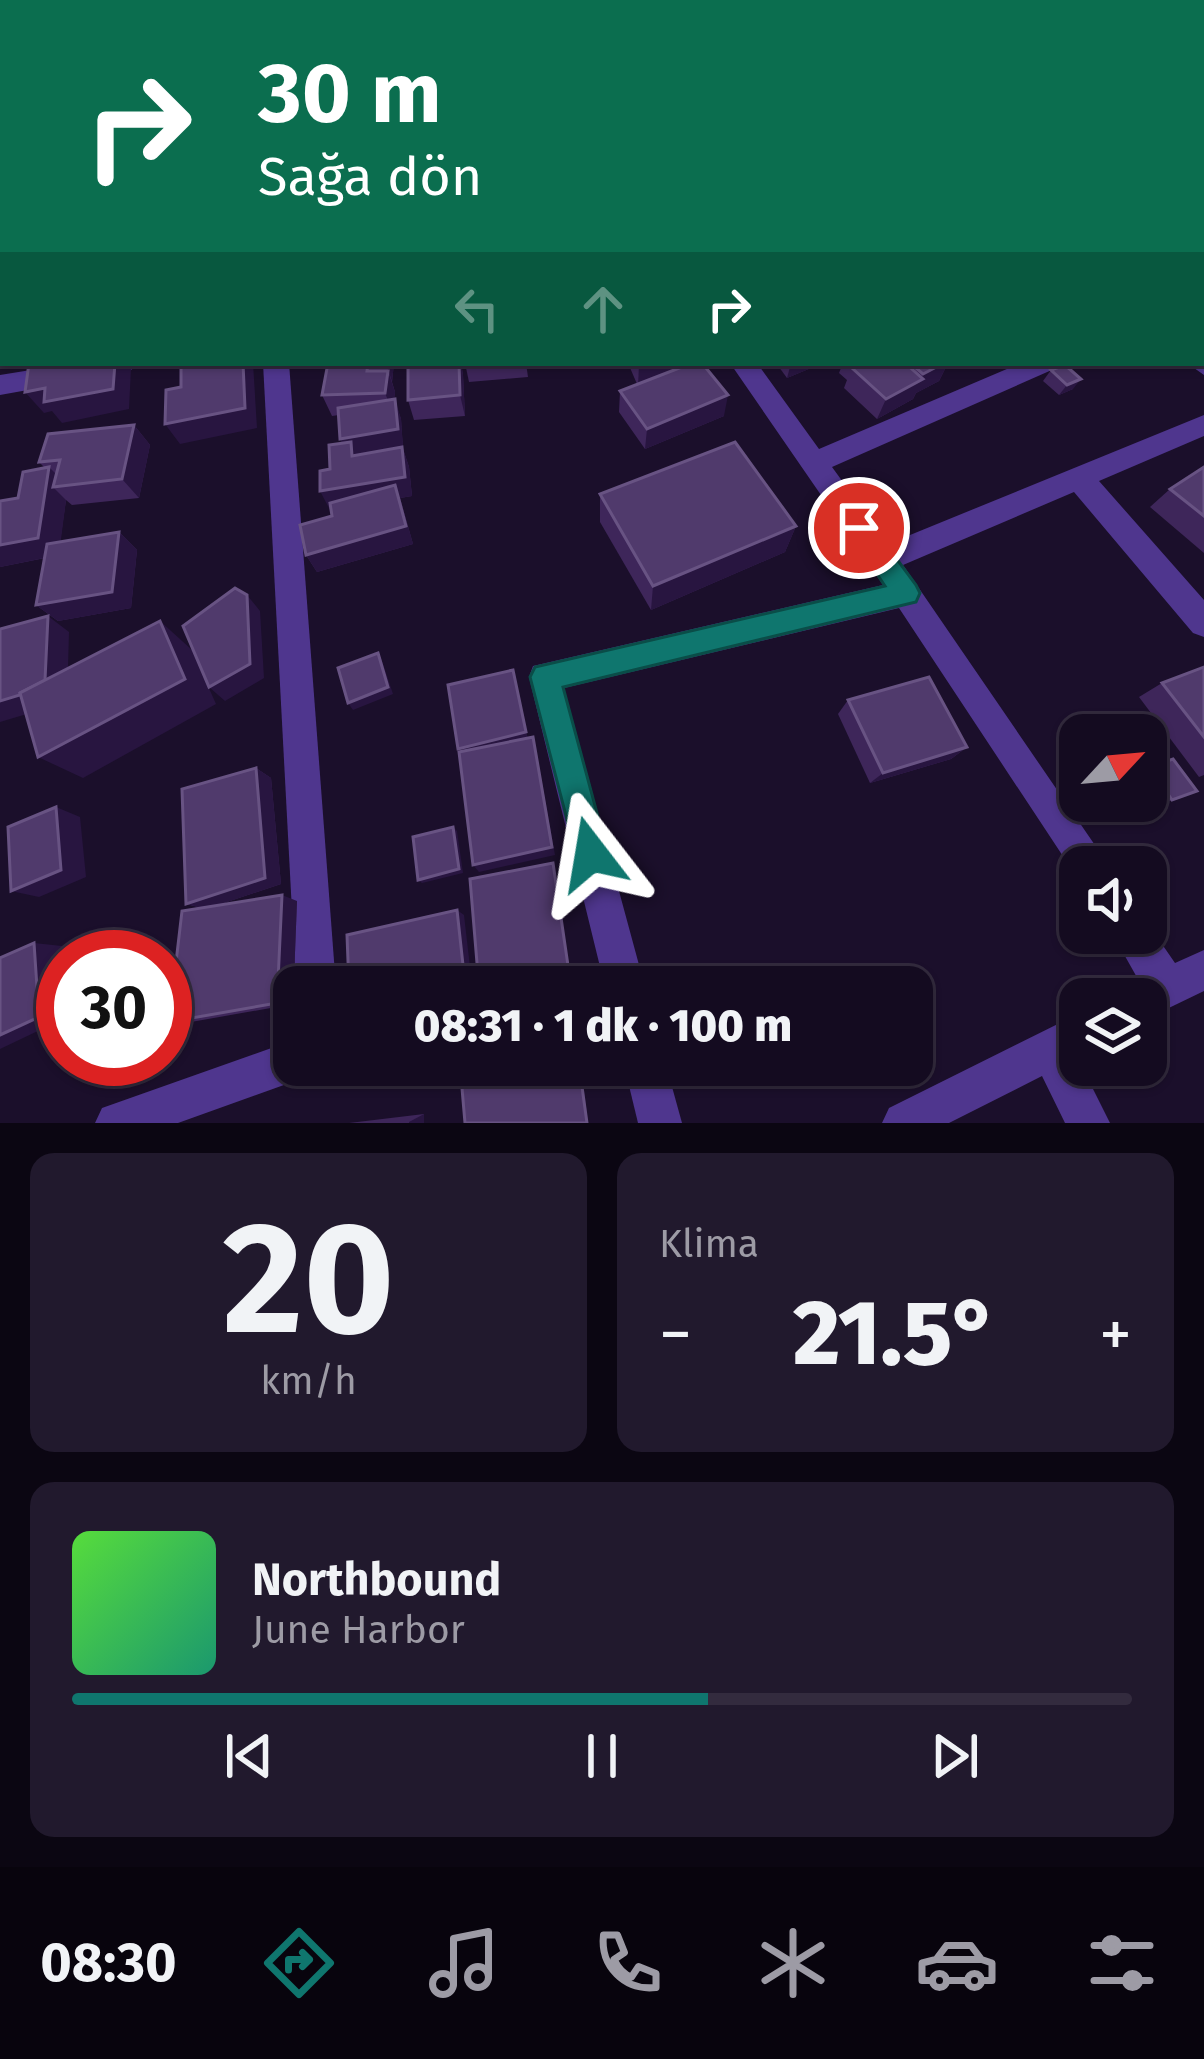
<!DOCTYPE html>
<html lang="tr">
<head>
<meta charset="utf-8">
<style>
  :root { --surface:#140b20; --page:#21192d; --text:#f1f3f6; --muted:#9d9ba5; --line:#332b3e; --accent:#0f766e }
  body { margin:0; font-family:"Fira Sans",sans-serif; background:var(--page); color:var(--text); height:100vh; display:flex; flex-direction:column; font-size:45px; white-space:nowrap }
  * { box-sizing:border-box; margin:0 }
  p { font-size:39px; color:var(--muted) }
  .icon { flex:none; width:66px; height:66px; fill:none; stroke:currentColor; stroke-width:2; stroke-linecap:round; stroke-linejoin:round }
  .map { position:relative; height:1123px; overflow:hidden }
  .details { display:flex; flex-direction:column; gap:30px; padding:30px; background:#0b0612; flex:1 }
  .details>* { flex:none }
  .top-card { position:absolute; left:0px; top:0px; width:1206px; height:366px; box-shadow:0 3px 9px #0004,0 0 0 3px var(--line); background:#0b6e4f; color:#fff; overflow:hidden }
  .needle { width:78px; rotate:64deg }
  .fabs { position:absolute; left:1059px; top:714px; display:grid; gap:24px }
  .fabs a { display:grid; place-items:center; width:108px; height:108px; border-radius:24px; background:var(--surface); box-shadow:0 3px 9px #0004,0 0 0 3px var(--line); font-size:60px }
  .speed { position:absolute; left:36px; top:930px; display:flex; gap:24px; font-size:60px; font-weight:700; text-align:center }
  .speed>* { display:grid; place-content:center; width:156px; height:156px; border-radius:50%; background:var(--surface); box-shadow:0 3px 9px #0004,0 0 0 3px var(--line); line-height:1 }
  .speed .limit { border:18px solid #d22; background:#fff; color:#111 }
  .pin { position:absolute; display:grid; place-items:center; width:102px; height:102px; color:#fff; margin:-51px; border:6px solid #fff; border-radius:50%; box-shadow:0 3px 12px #0007 }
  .me { position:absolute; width:132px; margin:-66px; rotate:346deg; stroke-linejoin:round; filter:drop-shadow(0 0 9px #0008) }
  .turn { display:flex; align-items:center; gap:42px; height:252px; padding:0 60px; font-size:54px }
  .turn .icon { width:156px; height:156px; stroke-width:2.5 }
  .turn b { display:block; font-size:84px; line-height:102px }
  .lanes { display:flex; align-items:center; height:114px; padding:0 60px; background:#0003; justify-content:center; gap:60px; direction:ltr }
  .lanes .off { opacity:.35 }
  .big { font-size:90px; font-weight:800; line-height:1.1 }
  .details .widget { flex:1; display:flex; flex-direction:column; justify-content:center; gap:18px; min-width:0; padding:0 42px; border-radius:24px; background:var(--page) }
  .details .dial { align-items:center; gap:0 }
  .dial b { font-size:156px; line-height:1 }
  .song { display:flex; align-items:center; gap:36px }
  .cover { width:144px; height:144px; border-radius:18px; background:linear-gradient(135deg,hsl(110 70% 55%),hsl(160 70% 35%)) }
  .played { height:12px; border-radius:6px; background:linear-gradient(90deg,var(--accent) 60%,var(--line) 60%) }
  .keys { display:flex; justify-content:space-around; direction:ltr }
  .heat { display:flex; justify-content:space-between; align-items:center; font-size:66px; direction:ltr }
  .details .tiles { flex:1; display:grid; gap:30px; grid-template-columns:1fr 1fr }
  .widget:last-child { grid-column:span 2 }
  .trip { position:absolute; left:273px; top:966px; width:660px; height:120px; border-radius:24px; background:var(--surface); box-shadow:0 3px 9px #0004,0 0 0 3px var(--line); font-weight:800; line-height:120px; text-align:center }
  .tabs { display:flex; height:192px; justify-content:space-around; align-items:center; background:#08040d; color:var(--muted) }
  .tabs .icon { width:84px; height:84px }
  .tabs .selected { color:var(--accent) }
  .tabs b { font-size:54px; color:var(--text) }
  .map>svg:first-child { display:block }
</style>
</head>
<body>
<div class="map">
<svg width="1204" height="1123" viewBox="0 0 1204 1123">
  <rect width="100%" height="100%" fill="#1b0f2b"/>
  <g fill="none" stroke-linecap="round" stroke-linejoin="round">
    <g fill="#4f368e" fill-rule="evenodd">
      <polygon points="242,0 258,0 259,3 243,3"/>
      <polygon points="468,0 484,0 486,3 470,3"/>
      <polygon points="1059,0 1081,0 1083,3 1061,3"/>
      <polygon points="0,35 3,35 0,48"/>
      <rect x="1203" y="46" width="1" height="10"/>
      <rect x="1203" y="241" width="1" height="14"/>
      <polygon points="1203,355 1204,355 1204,375 1187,363 1203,363"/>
      <polygon points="74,363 141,363 128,372 0,395 0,375"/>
      <polygon points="263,363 289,363 336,987 296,987"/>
      <polygon points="730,363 757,363 819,449 1021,363 1058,363 1054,369 832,467 888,544 1204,415 1204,436 1099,481 1204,600 1204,637 1193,633 1074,492 903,565 1101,854 1107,867 1080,867 1080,882 899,608 564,688 645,987 605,987 529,677 533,666 883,585"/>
      <polygon points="1146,921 1175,963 1204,950 1204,991 1146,1019 1146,999 1125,999 1131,985 1139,981 1112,933 1146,933"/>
      <polygon points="1080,1013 1077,1057 1110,1123 1065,1123 1042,1076 949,1123 882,1123 889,1108"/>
      <polygon points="294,1040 294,1065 313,1065 309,1076 178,1123 95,1123 102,1108"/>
      <polygon points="624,1065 666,1065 682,1123 638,1123"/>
    </g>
  </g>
  <g fill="#3e265a">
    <polygon points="159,0 207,0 206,3 161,3"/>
    <polygon points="0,86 3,90 3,233 0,233"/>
    <polygon points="328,363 394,363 392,382 395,392 394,399 401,419 403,449 409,467 412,496 400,498 413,544 317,572 306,555 332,516 330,469 342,443 339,415 332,416 322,395"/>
    <polygon points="408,363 461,363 463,375 465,416 414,420 408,400"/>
    <polygon points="465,363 526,363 528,377 469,382"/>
    <polygon points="628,363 702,363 724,416 645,449 619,412 620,391 637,384"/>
    <polygon points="776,363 823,363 787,378"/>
    <polygon points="843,363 948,363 939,381 916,393 913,399 877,419 844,388 847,380 839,373"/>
    <polygon points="1051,370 1073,389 1059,395 1043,381"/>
    <polygon points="134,425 150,445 139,498 72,505 66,500 60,542 119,532 137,550 131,608 58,621 36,605 45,558 0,567 18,498 45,468 39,462"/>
    <polygon points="1204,467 1204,553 1150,507 1170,489"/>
    <polygon points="600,494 796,526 785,552 651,610 600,522"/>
    <polygon points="1204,667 1204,775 1199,777 1139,697 1162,683"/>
    <polygon points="848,700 967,747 951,759 870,783 838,714"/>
    <polygon points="1173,759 1197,791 1159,805 1146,785 1146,769"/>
    <polygon points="256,768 271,778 281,884 215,906 297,901 293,1004 191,1022 169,1022 202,908 186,904"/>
    <polygon points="424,1114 424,1123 349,1123"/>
  </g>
  <g fill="#281540">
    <polygon points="307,0 344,0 344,3 308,3"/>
    <polygon points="413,0 455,0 456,3 402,3"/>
    <polygon points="0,240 3,244 3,260 0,267"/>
    <polygon points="0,338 3,338 3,363 7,363 0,365"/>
    <polygon points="115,363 128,363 131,368 129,409 62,423 52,411 44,413 25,392 45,388"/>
    <polygon points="243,363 253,363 257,428 180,444 165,424"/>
    <polygon points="386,363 394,363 392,382"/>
    <polygon points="459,363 461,363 463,375 465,416 460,395"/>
    <polygon points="649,363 692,363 638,386 639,365"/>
    <polygon points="801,363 823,363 787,378 790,367"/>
    <polygon points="944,363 948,363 939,381 916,393 913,399 877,419 886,399 920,380 923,374"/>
    <polygon points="388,371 395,392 393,413 385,393"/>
    <polygon points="1081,379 1073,389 1059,395 1067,385"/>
    <polygon points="728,395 724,416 645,449 647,429"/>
    <polygon points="395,399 401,419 403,449 409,467 412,496 400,498 413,544 317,572 306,555 406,526 330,510 320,491 349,458 340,439"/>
    <polygon points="134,425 150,445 139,498 122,479"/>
    <polygon points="49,467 67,485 53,487 66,500 59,555 0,567 0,545"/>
    <polygon points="796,526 785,552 651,610 653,586"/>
    <polygon points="119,532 137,550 131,608 58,621 36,605"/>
    <polygon points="247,595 260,611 264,678 225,701 209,687"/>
    <polygon points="48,616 69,632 67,702 0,722 0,701"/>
    <polygon points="160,621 192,650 216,704 83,778 38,757"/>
    <polygon points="378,653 382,661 393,694 353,710 348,703"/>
    <polygon points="513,670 529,744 464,761 458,749"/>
    <polygon points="967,747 951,759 870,783 883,773"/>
    <polygon points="536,749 555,855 479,872 473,865"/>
    <polygon points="256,768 271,778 281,884 206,909 186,904"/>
    <polygon points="56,807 80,817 86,877 39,897 11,891"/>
    <polygon points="453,827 457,831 463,873 422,883 418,880"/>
    <polygon points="282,895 297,901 293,1004 277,1003"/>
    <polygon points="457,910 464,915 470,967 385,987 367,987"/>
    <polygon points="34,943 62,946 63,1019 0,1049 0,1035"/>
    <polygon points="579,1065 581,1065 588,1123"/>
    <polygon points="424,1114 424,1123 409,1123 409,1122"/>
  </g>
  <g fill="#503a6c" stroke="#685383" stroke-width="3">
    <polygon points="3,101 3,131 0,131 0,102"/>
    <rect x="0" y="141" width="3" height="25"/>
    <polygon points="3,186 3,200 0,205 0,187"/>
    <rect x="0" y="298" width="3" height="40"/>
    <polygon points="29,363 115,363 113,389 44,402 45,388 25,392"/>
    <polygon points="181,363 243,363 245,408 165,424 166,390 181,387"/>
    <polygon points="328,363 368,363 367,371 388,371 385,393 322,395"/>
    <polygon points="408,363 459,363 460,395 408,400"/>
    <polygon points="692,363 702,363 728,395 647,429 620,391"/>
    <polygon points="860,363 905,363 923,379 886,399 852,368"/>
    <polygon points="910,363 944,363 923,374"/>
    <polygon points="1065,365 1081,379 1067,385 1051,370"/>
    <polygon points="395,399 398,429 340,439 338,408"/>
    <polygon points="134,425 122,479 53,487 60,460 39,462 48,434"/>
    <polygon points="351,442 352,456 402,447 405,477 320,491 320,471 330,469 329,445"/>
    <polygon points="735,442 796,526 653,586 600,494"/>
    <polygon points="49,467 38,538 0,545 0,501 18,498 23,472"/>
    <polygon points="1204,467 1204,516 1170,489"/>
    <polygon points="395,485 406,526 306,555 300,525 332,516 330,503"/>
    <polygon points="119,532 112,592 36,605 47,544"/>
    <polygon points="235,588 247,595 250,664 209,687 183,626"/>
    <polygon points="48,616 45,680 20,693 20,695 0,701 0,629"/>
    <polygon points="160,621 185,679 38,757 20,693"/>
    <polygon points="378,653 388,687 348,703 338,668"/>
    <polygon points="1204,667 1204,737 1162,683"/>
    <polygon points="513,670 526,732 458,749 448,685"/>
    <polygon points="929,677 967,747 883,773 848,700"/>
    <polygon points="533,737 552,847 473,865 459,752"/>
    <polygon points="1173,759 1197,791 1172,800 1150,767"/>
    <polygon points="256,768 265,878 186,904 182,789"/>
    <polygon points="56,807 61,870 11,891 8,827"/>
    <polygon points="453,827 459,869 418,880 413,837"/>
    <polygon points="553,863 571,986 479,987 470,879"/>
    <polygon points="282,895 277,1003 169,1022 182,911"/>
    <polygon points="457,910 463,965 367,987 349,987 347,935"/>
    <polygon points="34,943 39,1017 0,1035 0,958"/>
    <polygon points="460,1065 579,1065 587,1123 465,1123"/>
  </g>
  <polygon fill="#0f766e" stroke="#0a4d48" stroke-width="3" points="859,517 868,520 916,585 920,593 916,602 563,687 608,854 603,866 591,871 579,866 530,677 535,667 885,586 846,528"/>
</svg>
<div class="fabs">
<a><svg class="needle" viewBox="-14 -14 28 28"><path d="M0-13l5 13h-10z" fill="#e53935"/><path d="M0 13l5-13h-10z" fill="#9d9ba5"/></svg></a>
<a><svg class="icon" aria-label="sound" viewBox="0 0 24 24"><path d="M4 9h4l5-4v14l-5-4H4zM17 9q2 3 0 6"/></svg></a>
<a><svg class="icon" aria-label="layers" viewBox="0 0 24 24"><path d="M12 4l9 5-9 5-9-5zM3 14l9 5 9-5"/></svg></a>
</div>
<div class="speed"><div class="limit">30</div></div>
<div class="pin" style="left:859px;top:528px;background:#d93025"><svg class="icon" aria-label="arrive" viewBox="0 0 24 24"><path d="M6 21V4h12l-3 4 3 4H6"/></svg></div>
<svg class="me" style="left:591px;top:854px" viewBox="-20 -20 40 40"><path d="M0-17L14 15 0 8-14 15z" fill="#0f766e" stroke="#fff" stroke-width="4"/></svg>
<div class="trip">08:31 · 1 dk · 100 m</div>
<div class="top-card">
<div class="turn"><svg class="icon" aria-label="right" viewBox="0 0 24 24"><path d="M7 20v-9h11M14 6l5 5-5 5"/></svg><div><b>30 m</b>Sağa dön</div></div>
<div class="lanes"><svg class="icon off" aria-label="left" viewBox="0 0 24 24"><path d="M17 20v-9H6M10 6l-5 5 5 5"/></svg><svg class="icon off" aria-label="ahead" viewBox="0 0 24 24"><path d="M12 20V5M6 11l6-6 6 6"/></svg><svg class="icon" aria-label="right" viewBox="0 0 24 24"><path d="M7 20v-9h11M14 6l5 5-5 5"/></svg></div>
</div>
</div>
<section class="details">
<div class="tiles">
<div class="widget dial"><b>20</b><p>km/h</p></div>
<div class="widget"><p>Klima</p>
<div class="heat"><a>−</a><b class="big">21.5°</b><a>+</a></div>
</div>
<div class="widget">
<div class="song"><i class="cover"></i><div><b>Northbound</b><p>June Harbor</p></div></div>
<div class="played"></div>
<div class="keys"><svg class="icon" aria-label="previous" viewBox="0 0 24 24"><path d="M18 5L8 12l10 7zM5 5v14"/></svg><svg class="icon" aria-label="pause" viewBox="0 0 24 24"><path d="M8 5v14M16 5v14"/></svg><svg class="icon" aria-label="next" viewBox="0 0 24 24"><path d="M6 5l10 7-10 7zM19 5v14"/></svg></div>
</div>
</div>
</section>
<nav class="tabs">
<b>08:30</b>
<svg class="icon selected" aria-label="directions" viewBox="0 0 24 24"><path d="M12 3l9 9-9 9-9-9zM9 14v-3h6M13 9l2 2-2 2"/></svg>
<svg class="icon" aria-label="music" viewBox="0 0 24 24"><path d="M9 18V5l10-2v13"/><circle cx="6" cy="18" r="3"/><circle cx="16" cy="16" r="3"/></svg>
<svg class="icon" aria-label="phone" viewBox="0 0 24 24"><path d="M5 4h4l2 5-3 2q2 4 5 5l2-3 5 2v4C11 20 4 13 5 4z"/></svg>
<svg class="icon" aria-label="climate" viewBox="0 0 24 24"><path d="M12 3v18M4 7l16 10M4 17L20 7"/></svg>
<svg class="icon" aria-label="car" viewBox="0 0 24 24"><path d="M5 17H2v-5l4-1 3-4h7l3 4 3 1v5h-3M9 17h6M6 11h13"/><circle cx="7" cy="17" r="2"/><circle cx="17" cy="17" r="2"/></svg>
<svg class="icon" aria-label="filters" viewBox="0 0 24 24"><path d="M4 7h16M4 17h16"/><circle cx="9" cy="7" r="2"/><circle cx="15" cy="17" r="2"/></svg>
</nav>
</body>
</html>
